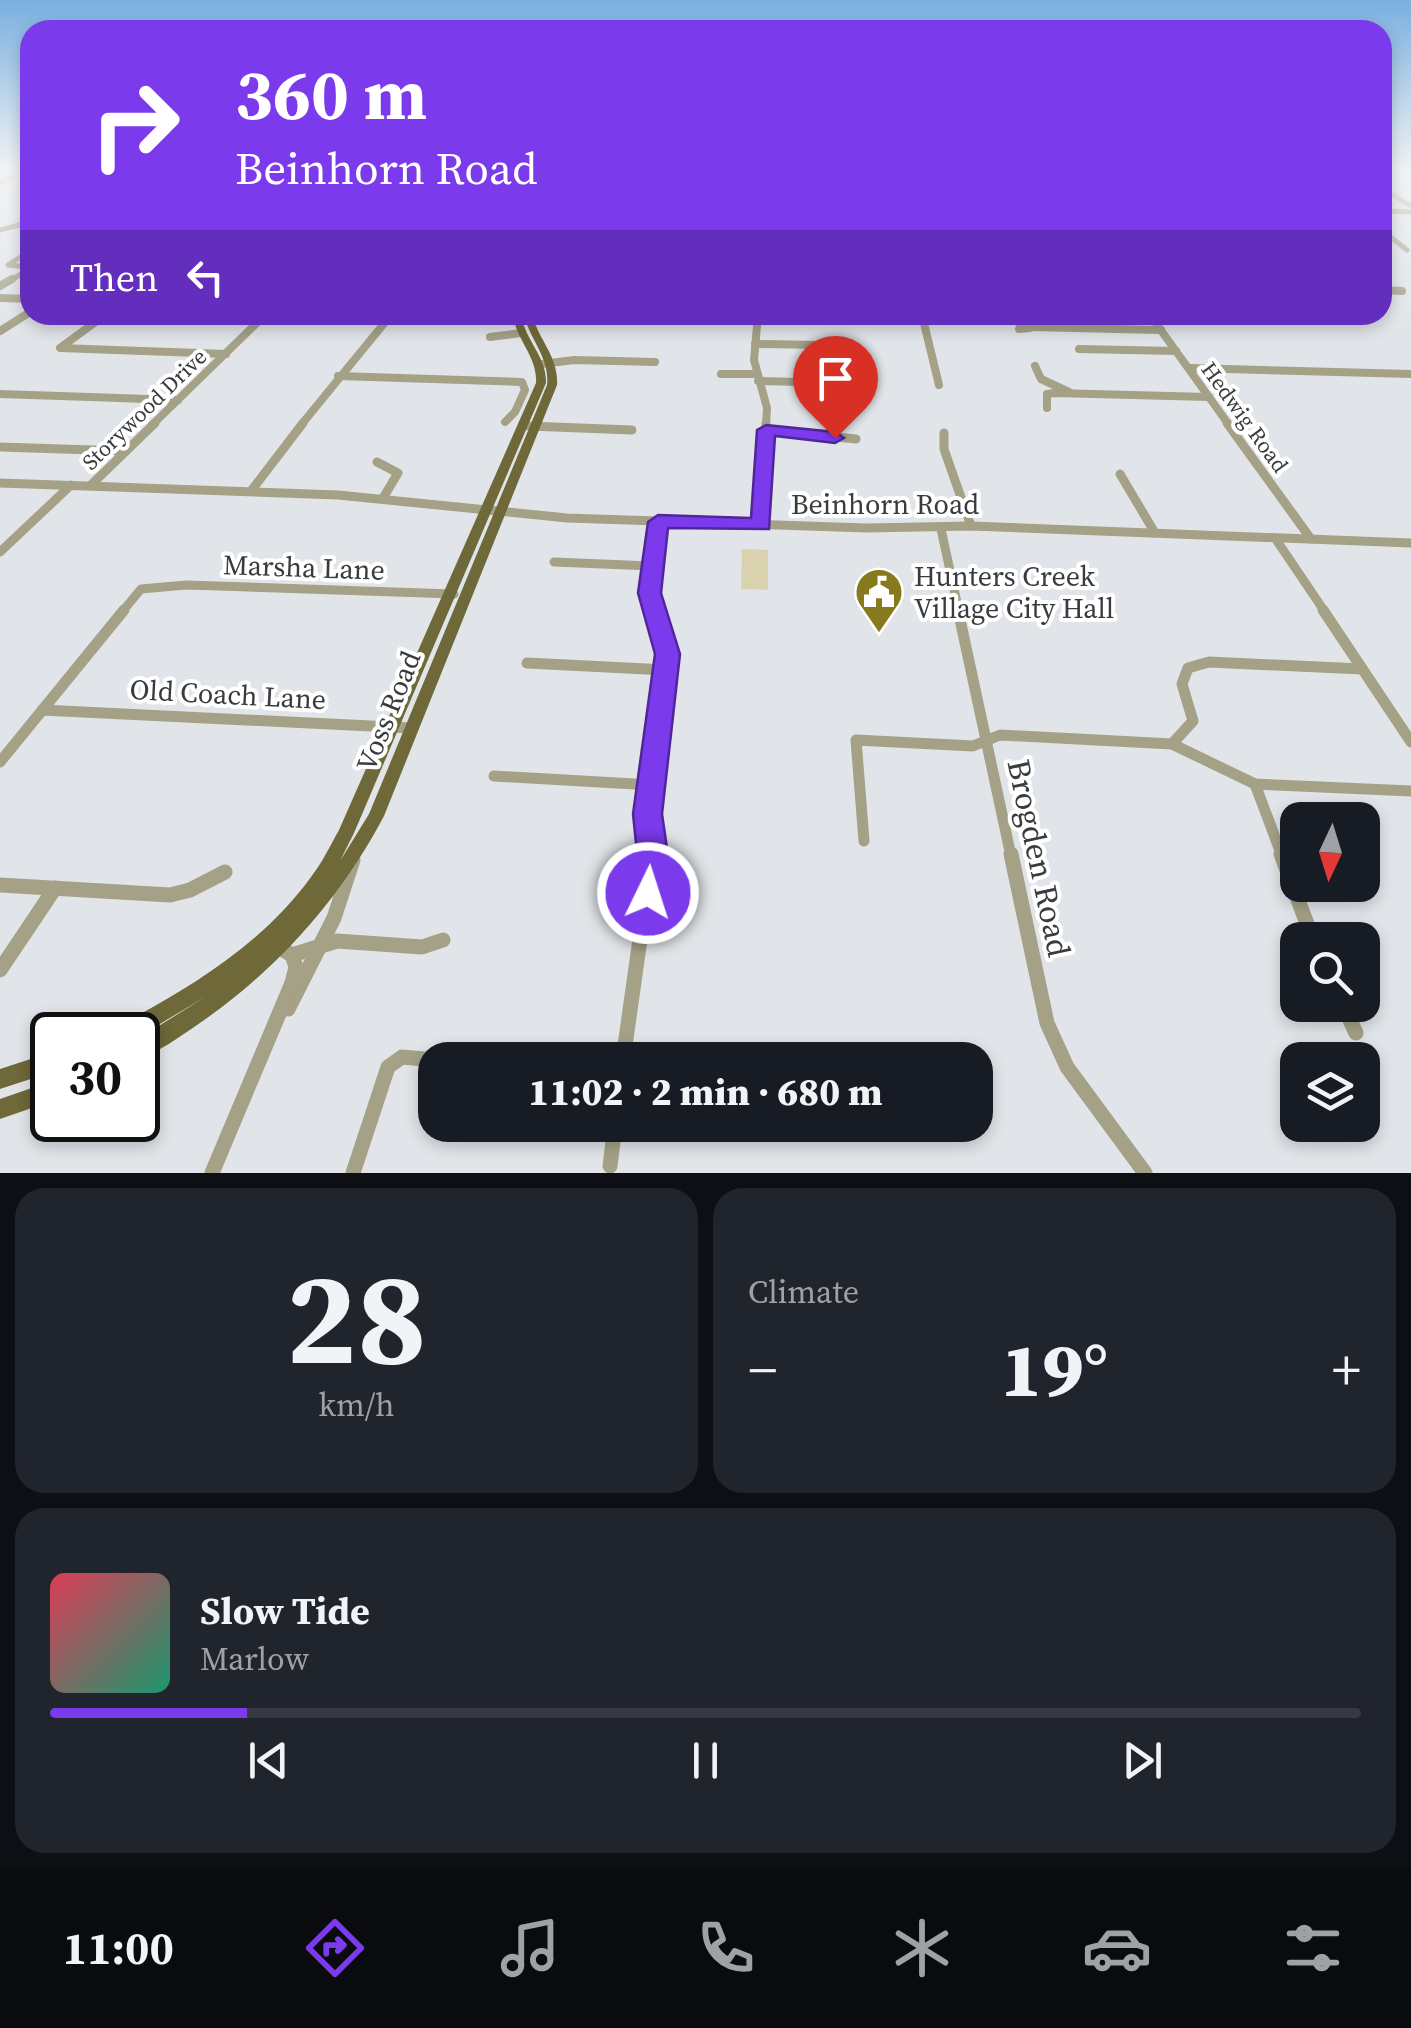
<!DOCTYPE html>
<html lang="en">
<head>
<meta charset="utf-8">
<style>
  :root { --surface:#171b24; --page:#20242c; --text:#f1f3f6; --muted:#9ea1a6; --line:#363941; --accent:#7c3aed }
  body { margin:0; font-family:"Source Serif 4",serif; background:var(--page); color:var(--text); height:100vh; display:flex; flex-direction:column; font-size:38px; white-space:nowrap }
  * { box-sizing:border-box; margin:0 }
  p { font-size:32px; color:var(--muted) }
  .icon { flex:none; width:55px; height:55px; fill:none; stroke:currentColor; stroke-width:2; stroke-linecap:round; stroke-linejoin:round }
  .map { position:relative; height:1173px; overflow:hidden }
  .panel { display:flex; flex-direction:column; gap:15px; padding:15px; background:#0d0f14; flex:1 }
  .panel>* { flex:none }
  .top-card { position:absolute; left:20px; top:20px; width:1372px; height:305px; border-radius:30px; box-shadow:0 5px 15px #0003; background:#7c3aed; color:#fff; overflow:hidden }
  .needle { width:65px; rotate:184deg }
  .tools { position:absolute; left:1280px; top:802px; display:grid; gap:20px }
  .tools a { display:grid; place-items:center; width:100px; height:100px; border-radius:20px; background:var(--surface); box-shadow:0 5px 15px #0003; font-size:50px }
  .speed { position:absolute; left:30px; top:1012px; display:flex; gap:20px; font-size:50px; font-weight:700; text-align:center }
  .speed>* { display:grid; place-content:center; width:130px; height:130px; border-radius:50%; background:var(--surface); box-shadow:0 5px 15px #0003; line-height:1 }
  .speed .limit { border:5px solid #111; border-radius:15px; background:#fff; color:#111 }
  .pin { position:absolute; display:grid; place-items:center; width:85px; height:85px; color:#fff; margin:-102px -42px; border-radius:50% 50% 50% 0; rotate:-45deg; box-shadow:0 0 10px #0007 }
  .pin .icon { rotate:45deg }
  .me { position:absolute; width:110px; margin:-55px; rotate:4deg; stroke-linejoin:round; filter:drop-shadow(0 0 8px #0008) }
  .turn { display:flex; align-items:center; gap:35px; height:210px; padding:0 50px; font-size:45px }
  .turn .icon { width:130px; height:130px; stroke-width:2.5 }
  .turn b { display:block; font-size:70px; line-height:85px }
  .then { display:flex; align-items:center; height:95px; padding:0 50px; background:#0003; gap:20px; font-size:38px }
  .big { font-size:75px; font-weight:800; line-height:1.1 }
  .panel .tile { flex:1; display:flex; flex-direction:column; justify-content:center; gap:15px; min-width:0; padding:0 35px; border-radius:30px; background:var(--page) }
  .panel .dial { align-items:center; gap:0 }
  .dial b { font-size:130px; line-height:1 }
  .song { display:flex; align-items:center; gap:30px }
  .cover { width:120px; height:120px; border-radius:15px; background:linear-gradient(135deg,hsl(350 70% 55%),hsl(160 70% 35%)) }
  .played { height:10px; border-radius:5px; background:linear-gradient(90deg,var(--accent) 15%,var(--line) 15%) }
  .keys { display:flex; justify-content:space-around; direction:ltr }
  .heat { display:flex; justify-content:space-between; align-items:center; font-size:55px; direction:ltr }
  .panel .tiles { flex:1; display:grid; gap:15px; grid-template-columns:1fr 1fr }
  .tile:last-child { grid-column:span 2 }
  .trip { position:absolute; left:418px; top:1042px; width:575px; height:100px; border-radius:30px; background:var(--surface); box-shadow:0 5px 15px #0003; font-weight:800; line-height:100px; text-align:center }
  .tabs { display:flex; height:160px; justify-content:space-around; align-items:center; background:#090b0e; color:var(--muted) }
  .tabs .icon { width:70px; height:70px }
  .tabs .active { color:var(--accent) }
  .tabs b { font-size:45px; color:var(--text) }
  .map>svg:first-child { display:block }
</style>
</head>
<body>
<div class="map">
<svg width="1411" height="1173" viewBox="0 0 1411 1173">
  <rect width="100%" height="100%" fill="#e1e5e9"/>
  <polygon fill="#d8d3ae" points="742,549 768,550 768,590 741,589"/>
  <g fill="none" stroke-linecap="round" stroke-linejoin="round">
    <g stroke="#a4a187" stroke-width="5">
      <polyline points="0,183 26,170"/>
      <polyline points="1382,188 1411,206"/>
      <polyline points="1382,211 1411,212"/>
      <polyline points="0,230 30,222"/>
      <polyline points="1382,230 1407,250"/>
      <polyline points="30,251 8,265 30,267"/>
      <polyline points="8,282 29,269"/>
    </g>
    <g stroke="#a4a187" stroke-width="8">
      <polyline points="0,286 12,279"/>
      <polyline points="1382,290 1402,291"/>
      <polyline points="0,298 30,299"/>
      <polyline points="105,315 60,348 226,354"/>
      <polyline points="758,315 754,360 767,408 766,425"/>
      <polyline points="922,315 939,385"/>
      <polyline points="1150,315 1229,425"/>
      <polyline points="527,317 631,318"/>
      <polygon points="1021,324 1030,328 1019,329"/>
      <polyline points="1030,327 1161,330"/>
      <polyline points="0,331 30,312"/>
      <polyline points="490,337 521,333"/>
      <polyline points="755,344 822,345"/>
      <polyline points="1079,349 1176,351"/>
      <polyline points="542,364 574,360 655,362"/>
      <polyline points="1035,366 1041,379 1069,392"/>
      <polyline points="1189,368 1411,374"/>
      <polyline points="721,374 755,374"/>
      <polyline points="338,376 522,382 525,390 515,412 505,422"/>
      <polygon points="838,380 848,380 851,383 840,386"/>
      <polyline points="758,381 836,383"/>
      <polyline points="0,394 178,400"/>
      <polyline points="1047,408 1047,394 1054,393 1209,397"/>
      <polyline points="152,425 265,315"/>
      <polyline points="301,425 391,315"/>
    </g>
    <g stroke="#a4a187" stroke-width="9">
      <polyline points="1227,423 1311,539"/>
      <polyline points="528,426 632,430"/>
      <polyline points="766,430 856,439"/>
      <polyline points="944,433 944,449 971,526"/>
      <polyline points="0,447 125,451"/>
      <polyline points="377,462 398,473 383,498"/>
      <polyline points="1120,474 1155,533"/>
      <polyline points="0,483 338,495 567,518 867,528 971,526 1411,543"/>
      <polyline points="91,485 155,423"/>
      <polyline points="251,491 303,423"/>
      <polyline points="761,525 766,423"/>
      <polyline points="941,529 959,612"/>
      <polyline points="1275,538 1325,612"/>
      <polyline points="0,552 71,485"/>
      <polyline points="554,562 651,566"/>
      <polyline points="122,612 141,589 186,585 454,594"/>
      <polyline points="655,612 650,593 658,522"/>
    </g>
    <g stroke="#a4a187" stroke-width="11">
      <polyline points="958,610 1011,856"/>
      <polyline points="1323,610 1411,742"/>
      <polyline points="527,663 666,670"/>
      <polyline points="42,710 411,728"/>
      <polyline points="1172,744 1255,784 1411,791"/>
      <polyline points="0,762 124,610"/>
      <polyline points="494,776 652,785"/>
      <polyline points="1255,784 1282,856"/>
      <polyline points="864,841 856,740 973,746 1000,735 1172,744 1193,721 1182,684 1188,668 1209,662 1362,669"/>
      <polyline points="652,856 648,814 667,654 655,610"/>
    </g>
    <g stroke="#a4a187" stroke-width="15">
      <polyline points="1011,854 1047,1023 1067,1067 1145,1173"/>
      <polyline points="1281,854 1313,940"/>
      <polyline points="0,885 170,895 190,890 225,872"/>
      <polyline points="292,955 337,941 422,947 443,940"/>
      <polyline points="0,970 55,888"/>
      <polyline points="1343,1005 1356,1033"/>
      <polyline points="288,1009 334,918 353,860"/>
      <polyline points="623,1060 652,854"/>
      <polyline points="610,1166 615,1125"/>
      <polyline points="212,1173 292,983 296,967 292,955 275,945"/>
      <polyline points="353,1173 388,1067 402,1057 436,1060"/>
    </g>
    <g fill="#6f6838" fill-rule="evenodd">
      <path d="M513 315H521C525 340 547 357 546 383L354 833 340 861 369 814 547 385C550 358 530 340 524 315H532C539 340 559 358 557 385L384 816C339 901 276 971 197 1025 178 1038 158 1052 138 1060V1039L205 997 138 1037V1035H111L114 1028C187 990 262 945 311 877 322 863 330 846 339 830L536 383C538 357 516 340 513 315Z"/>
      <polygon points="52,1052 52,1072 0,1089 0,1069"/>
      <polygon points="52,1081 52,1101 0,1119 0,1099"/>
    </g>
  </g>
  <linearGradient id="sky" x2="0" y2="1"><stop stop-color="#7aafdf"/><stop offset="0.51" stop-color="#f2f3f5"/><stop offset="1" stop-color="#f2f3f5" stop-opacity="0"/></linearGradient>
  <rect width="1411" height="334" fill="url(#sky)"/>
  <polygon fill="#7c3aed" stroke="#51269a" stroke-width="2.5" points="766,425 835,432 844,438 835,443 775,436 769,529 668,528 661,593 680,654 662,814 669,862 659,903 648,907 637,903 632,893 638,862 633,814 655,654 638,593 648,522 658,515 751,518 757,430"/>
  <defs>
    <g id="civic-pin" transform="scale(2.5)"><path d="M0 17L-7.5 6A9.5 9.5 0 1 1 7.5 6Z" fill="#86791e" stroke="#fff"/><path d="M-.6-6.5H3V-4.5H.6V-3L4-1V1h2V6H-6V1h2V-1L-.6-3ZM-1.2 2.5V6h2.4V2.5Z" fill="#fff"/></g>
  </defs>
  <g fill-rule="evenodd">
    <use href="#civic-pin" x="879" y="592"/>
  </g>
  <g text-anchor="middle" stroke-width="8" stroke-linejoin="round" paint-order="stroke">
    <g font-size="22" fill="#393b3d" stroke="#fff">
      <text transform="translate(144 409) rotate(-44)" y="8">Storywood Drive</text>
      <text transform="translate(1245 417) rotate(54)" y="8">Hedwig Road</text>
    </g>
    <g font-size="28" fill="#393b3d" stroke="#fff">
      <text x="885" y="514">Beinhorn Road</text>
      <text transform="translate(304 567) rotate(2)" y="10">Marsha Lane</text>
      <text transform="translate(228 694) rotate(3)" y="10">Old Coach Lane</text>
      <text transform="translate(388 711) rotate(-68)" y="10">Voss Road</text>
    </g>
    <g font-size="28" fill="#393b3d" stroke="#fff" text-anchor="start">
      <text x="914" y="586">Hunters Creek<tspan x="914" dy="32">Village City Hall</tspan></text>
    </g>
    <g font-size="32" fill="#393b3d" stroke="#fff">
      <text transform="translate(1039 858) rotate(78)" y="11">Brogden Road</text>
    </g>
  </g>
</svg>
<div class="tools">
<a><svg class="needle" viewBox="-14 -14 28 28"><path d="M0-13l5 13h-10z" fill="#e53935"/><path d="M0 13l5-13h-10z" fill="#9ea1a6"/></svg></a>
<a><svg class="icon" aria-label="search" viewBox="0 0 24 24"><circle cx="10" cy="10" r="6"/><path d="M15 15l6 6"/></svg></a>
<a><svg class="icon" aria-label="layers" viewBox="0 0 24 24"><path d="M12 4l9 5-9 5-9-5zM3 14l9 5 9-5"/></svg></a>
</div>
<div class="speed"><div class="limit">30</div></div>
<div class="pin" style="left:835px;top:438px;background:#d93025"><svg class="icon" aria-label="arrive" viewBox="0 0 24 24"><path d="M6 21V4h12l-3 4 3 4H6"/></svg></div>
<svg class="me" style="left:648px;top:893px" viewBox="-20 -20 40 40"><circle r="17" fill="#7c3aed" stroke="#fff" stroke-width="3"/><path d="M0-11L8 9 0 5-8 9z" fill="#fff"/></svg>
<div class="trip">11:02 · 2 min · 680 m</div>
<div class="top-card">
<div class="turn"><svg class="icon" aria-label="right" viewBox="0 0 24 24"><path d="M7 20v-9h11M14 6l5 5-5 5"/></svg><div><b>360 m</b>Beinhorn Road</div></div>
<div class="then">Then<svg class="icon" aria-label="left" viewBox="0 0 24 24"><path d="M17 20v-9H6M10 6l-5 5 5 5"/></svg></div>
</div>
</div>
<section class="panel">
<div class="tiles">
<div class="tile dial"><b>28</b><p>km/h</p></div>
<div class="tile"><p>Climate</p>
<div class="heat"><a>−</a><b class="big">19°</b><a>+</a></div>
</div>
<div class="tile">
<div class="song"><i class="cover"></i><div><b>Slow Tide</b><p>Marlow</p></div></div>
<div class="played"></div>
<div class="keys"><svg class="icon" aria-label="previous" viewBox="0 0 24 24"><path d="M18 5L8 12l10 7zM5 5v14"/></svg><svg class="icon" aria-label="pause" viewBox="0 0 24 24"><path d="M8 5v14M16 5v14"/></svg><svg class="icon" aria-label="next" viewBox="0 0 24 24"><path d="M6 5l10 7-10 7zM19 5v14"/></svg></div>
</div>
</div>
</section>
<nav class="tabs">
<b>11:00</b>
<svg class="icon active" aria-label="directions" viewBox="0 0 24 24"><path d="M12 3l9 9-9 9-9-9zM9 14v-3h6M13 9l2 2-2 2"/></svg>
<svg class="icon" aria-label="music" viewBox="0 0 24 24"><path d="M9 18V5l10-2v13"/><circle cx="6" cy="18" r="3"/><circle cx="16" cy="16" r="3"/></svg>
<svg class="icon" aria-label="phone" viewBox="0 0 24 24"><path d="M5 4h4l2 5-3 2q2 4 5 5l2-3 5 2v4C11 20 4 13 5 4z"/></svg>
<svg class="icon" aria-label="climate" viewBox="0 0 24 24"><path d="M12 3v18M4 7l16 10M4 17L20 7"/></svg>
<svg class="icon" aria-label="car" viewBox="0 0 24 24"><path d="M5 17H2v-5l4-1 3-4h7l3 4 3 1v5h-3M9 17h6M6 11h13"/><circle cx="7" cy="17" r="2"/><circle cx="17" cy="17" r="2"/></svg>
<svg class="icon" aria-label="filters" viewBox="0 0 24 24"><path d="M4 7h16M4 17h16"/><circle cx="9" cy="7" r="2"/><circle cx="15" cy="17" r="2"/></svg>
</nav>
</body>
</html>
